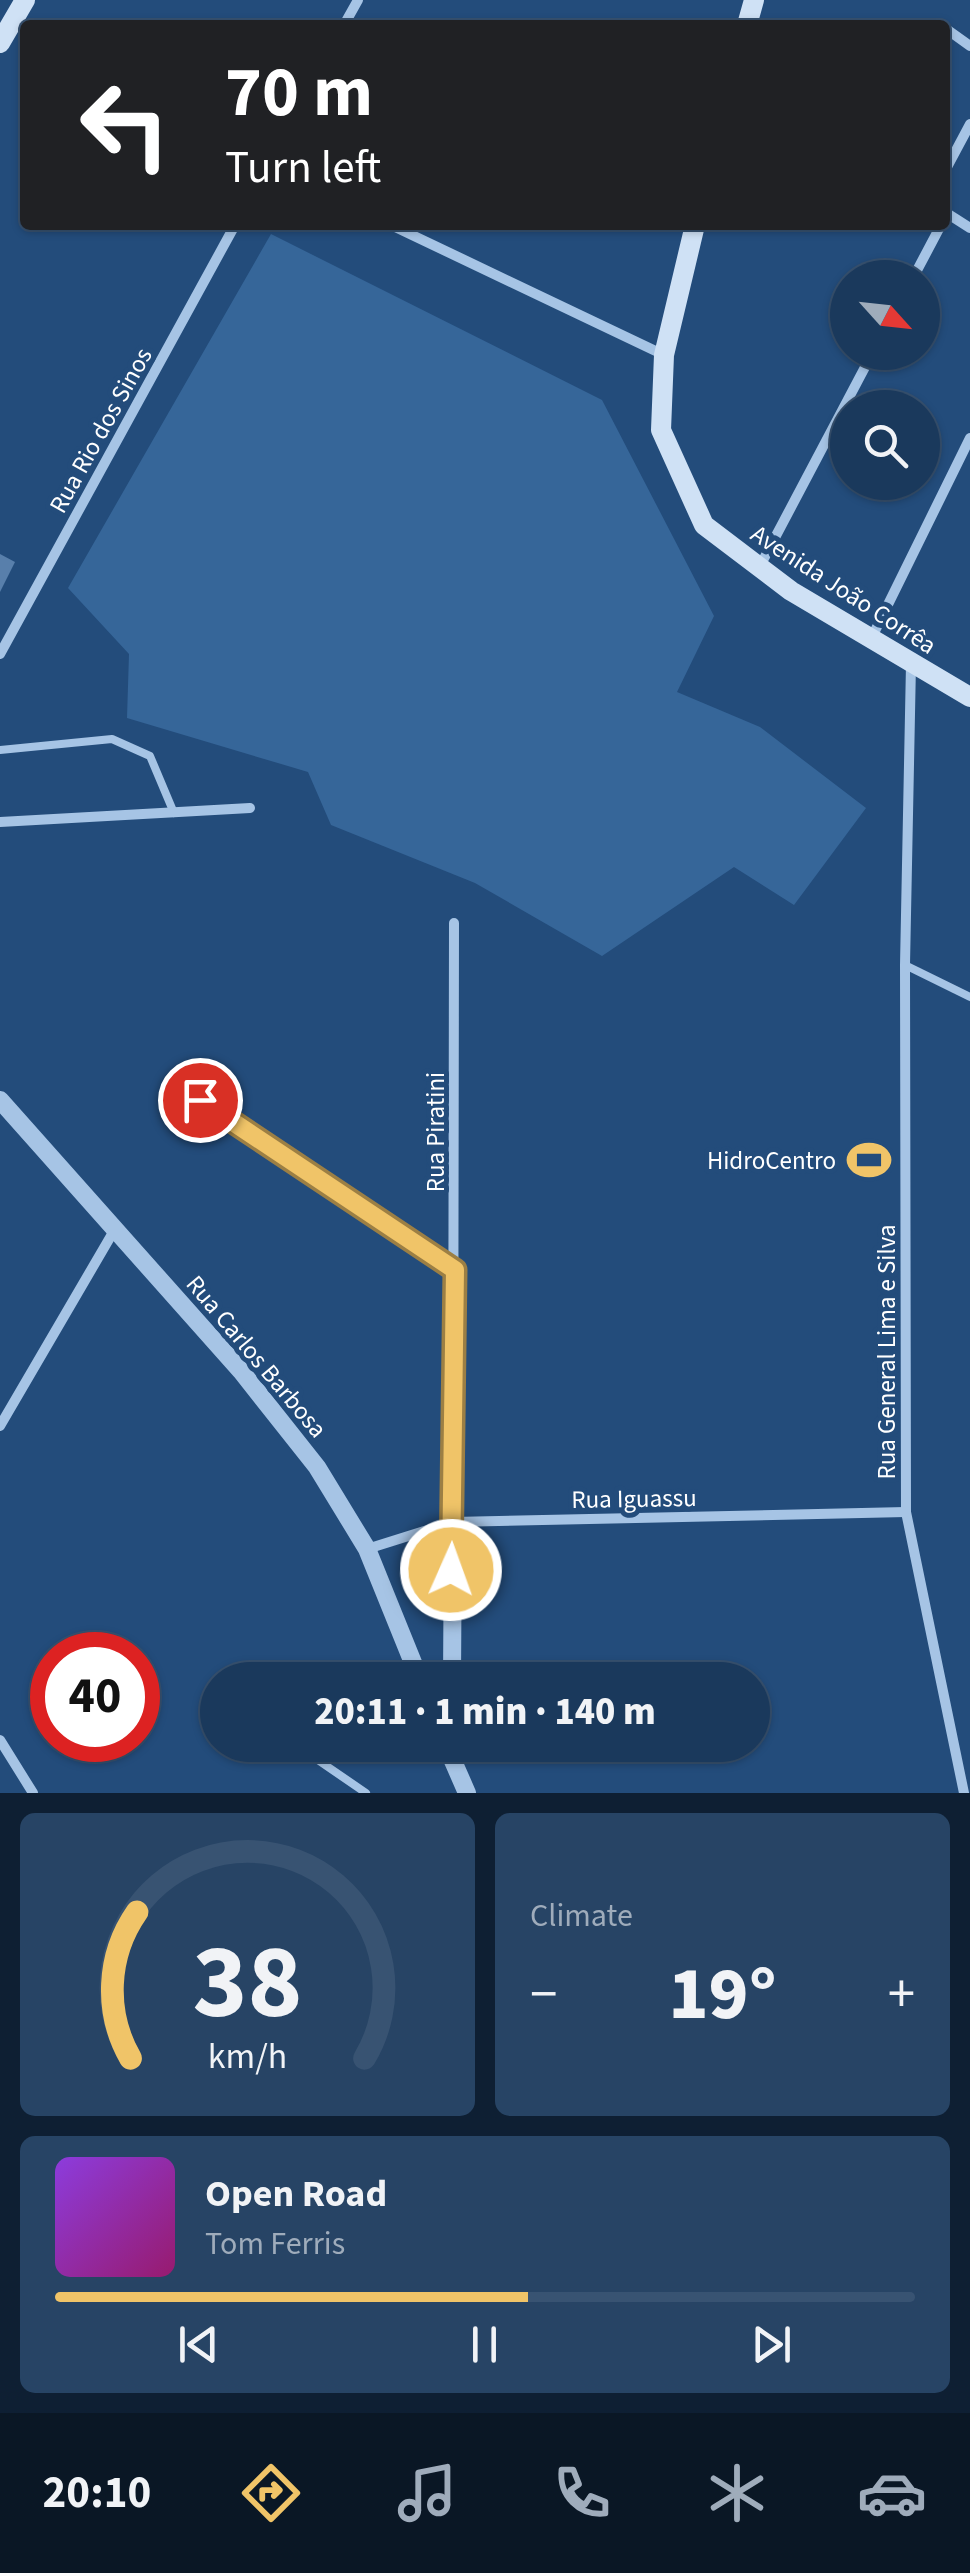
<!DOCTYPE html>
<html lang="en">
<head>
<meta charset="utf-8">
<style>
  :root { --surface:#1a395c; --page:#274465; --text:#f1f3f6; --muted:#9facbb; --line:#385372; --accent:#f0c468 }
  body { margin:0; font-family:"Source Sans 3",sans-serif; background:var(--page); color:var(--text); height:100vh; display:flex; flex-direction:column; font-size:38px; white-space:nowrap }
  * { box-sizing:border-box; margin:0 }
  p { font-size:32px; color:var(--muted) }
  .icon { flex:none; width:55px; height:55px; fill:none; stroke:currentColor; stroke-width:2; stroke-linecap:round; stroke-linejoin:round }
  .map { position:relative; height:1793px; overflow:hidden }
  .side { display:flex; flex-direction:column; gap:20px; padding:20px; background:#0e1f33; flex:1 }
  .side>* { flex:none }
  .banner { position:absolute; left:20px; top:20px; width:930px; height:210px; border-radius:10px; box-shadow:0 2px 8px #0004,0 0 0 2px var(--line); background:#202124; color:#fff; overflow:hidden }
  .needle { width:65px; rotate:117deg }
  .buttons { position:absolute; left:830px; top:260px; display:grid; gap:20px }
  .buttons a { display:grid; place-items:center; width:110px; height:110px; border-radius:50%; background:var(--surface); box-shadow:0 2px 8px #0004,0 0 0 2px var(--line); font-size:50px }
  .speed { position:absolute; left:30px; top:1632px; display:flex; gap:20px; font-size:50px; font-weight:700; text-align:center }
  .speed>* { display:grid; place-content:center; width:130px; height:130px; border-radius:50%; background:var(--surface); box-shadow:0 2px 8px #0004,0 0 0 2px var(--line); line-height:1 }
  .speed .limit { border:15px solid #d22; background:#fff; color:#111 }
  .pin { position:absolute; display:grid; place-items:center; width:85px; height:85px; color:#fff; margin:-42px; border:5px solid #fff; border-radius:50%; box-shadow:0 2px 10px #0007 }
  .me { position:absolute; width:110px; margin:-55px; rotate:2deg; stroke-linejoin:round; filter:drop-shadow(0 0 8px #0008) }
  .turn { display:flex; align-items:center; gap:35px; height:210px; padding:0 40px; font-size:45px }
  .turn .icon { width:130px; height:130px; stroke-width:2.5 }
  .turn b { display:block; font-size:70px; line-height:85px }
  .big { font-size:75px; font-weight:800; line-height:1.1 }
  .side .tile { flex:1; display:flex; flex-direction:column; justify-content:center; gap:15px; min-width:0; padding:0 35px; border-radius:15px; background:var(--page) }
  .side .dial { align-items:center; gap:0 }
  .dial svg { height:260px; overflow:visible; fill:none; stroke:var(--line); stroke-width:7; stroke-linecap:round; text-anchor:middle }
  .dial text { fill:var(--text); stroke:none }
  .song { display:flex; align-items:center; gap:30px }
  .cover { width:120px; height:120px; border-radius:15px; background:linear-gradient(135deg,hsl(270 70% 55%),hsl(320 70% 35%)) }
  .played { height:10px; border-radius:5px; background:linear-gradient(90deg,var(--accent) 55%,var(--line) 55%) }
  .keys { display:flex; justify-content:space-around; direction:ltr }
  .heat { display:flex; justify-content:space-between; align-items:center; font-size:55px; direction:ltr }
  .side .tiles { flex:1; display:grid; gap:20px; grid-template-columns:1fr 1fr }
  .tile:last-child { grid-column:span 2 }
  .trip { position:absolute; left:200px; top:1662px; width:570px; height:100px; border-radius:50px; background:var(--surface); box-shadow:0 2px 8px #0004,0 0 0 2px var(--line); font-weight:800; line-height:100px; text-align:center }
  .menu { display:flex; height:160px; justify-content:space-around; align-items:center; background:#0a1725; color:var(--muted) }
  .menu .icon { width:70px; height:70px }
  .menu .active { color:var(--accent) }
  .menu b { font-size:45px; color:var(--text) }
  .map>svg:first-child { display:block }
</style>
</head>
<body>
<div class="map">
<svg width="970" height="1793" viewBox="0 0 970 1793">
  <rect width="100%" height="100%" fill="#234c7b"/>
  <polygon fill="#366699" points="271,234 602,400 714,616 677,692 760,727 866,808 794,905 734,867 602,956 475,883 331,825 308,772 127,718 129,654 68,588"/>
  <polygon fill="#587fab" points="0,554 15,562 0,592"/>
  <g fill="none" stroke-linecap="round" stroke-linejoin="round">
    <g stroke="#a6c4e5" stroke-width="8">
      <polyline points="0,750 112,739 150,756 174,813"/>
      <polyline points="905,965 970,997"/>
      <polyline points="200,1100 455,1270"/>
      <polyline points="296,1745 366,1793"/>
    </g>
    <g stroke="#a6c4e5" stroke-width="10">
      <polyline points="344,25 358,0"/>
      <polyline points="945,28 970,46"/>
      <polyline points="945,171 970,124"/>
      <polyline points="945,212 970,228"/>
      <polyline points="391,225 664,355"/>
      <polyline points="913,278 941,225"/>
      <polyline points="759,568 873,352"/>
      <polyline points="871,639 970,438"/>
      <polyline points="0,654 235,225"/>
      <polyline points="911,664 905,965 906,1512 964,1793"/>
      <polyline points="0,822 250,808"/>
      <polyline points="0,1426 115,1229"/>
      <polyline points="453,1522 454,923"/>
      <polyline points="367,1549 453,1522 906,1512"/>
      <polyline points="0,1740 33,1793"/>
    </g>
    <g stroke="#a6c4e5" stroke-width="18">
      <polyline points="0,1100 241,1371 317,1467 367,1549 420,1680"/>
      <polyline points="452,1680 453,1522"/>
      <polyline points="446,1745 467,1793"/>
    </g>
    <g stroke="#cfe1f5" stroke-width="20">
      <polyline points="747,25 754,0"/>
      <polyline points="0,43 25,0"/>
      <polyline points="695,225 664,355 661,430 704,525 791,591 970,697"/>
    </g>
  </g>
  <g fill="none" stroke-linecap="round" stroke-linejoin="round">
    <g stroke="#9c7f44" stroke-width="25">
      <polyline id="route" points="200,1100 455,1270 451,1570"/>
    </g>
    <use href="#route" stroke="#f0c468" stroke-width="18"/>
  </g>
  <defs>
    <g id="stadium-bare" transform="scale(3.45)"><path d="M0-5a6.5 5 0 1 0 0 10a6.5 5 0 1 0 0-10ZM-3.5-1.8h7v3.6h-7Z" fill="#f0c468" stroke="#234c7b" stroke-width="2.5" paint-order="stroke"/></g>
  </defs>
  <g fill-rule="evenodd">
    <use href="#stadium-bare" x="869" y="1160"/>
  </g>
  <g text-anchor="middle" stroke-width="10" stroke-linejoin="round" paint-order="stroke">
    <g font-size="25" fill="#fff" stroke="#234c7b">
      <text transform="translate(100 430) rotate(-61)" y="9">Rua Rio dos Sinos</text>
      <text transform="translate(844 589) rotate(33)" y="9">Avenida João Corrêa</text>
      <text transform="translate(435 1132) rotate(-90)" y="9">Rua Piratini</text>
      <text transform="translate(886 1352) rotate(-90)" y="9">Rua General Lima e Silva</text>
      <text transform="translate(257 1356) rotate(50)" y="9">Rua Carlos Barbosa</text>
      <text transform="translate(634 1498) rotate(-1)" y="9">Rua Iguassu</text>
    </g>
    <g font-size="25" fill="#fff" stroke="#234c7b" text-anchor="end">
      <text x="836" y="1169">HidroCentro</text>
    </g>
  </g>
</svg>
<div class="buttons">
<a><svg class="needle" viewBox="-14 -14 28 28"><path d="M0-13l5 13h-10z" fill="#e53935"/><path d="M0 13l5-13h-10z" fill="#9facbb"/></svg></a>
<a><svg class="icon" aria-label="search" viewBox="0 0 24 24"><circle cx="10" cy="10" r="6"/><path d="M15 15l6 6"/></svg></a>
</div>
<div class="speed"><div class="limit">40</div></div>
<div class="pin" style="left:200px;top:1100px;background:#d93025"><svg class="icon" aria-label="arrive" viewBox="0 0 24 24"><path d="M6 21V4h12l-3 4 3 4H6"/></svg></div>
<svg class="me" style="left:451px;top:1570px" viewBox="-20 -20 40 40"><circle r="17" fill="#f0c468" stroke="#fff" stroke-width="3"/><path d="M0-11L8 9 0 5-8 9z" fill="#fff"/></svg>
<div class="trip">20:11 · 1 min · 140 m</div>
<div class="banner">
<div class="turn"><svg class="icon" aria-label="left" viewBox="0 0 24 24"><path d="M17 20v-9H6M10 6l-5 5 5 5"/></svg><div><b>70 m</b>Turn left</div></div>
</div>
</div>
<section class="side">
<div class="tiles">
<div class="tile dial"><svg viewBox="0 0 100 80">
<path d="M14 69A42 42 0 1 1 86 69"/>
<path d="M14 69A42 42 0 0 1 16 24" stroke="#f0c468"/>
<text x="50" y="56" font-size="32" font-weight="700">38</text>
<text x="50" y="72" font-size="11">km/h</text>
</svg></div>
<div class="tile"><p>Climate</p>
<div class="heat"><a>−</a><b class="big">19°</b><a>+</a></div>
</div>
<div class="tile">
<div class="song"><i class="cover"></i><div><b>Open Road</b><p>Tom Ferris</p></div></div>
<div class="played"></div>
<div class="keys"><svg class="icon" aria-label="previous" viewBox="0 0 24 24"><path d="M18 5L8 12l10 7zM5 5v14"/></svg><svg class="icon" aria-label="pause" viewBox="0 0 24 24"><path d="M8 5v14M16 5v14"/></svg><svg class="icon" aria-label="next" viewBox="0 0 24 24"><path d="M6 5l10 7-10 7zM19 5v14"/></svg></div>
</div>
</div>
</section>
<nav class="menu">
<b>20:10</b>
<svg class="icon active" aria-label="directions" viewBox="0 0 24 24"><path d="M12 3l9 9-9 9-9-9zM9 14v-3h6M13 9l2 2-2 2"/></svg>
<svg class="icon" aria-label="music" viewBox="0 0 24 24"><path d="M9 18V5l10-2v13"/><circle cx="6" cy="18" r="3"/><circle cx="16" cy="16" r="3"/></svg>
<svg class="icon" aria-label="phone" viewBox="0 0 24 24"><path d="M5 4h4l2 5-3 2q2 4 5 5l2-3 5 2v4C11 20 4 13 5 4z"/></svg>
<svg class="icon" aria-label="climate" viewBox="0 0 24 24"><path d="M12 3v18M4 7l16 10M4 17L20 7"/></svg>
<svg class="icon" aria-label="car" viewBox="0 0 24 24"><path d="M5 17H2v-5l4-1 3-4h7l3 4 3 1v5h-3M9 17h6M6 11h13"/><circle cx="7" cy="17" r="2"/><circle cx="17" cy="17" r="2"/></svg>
</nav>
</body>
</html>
